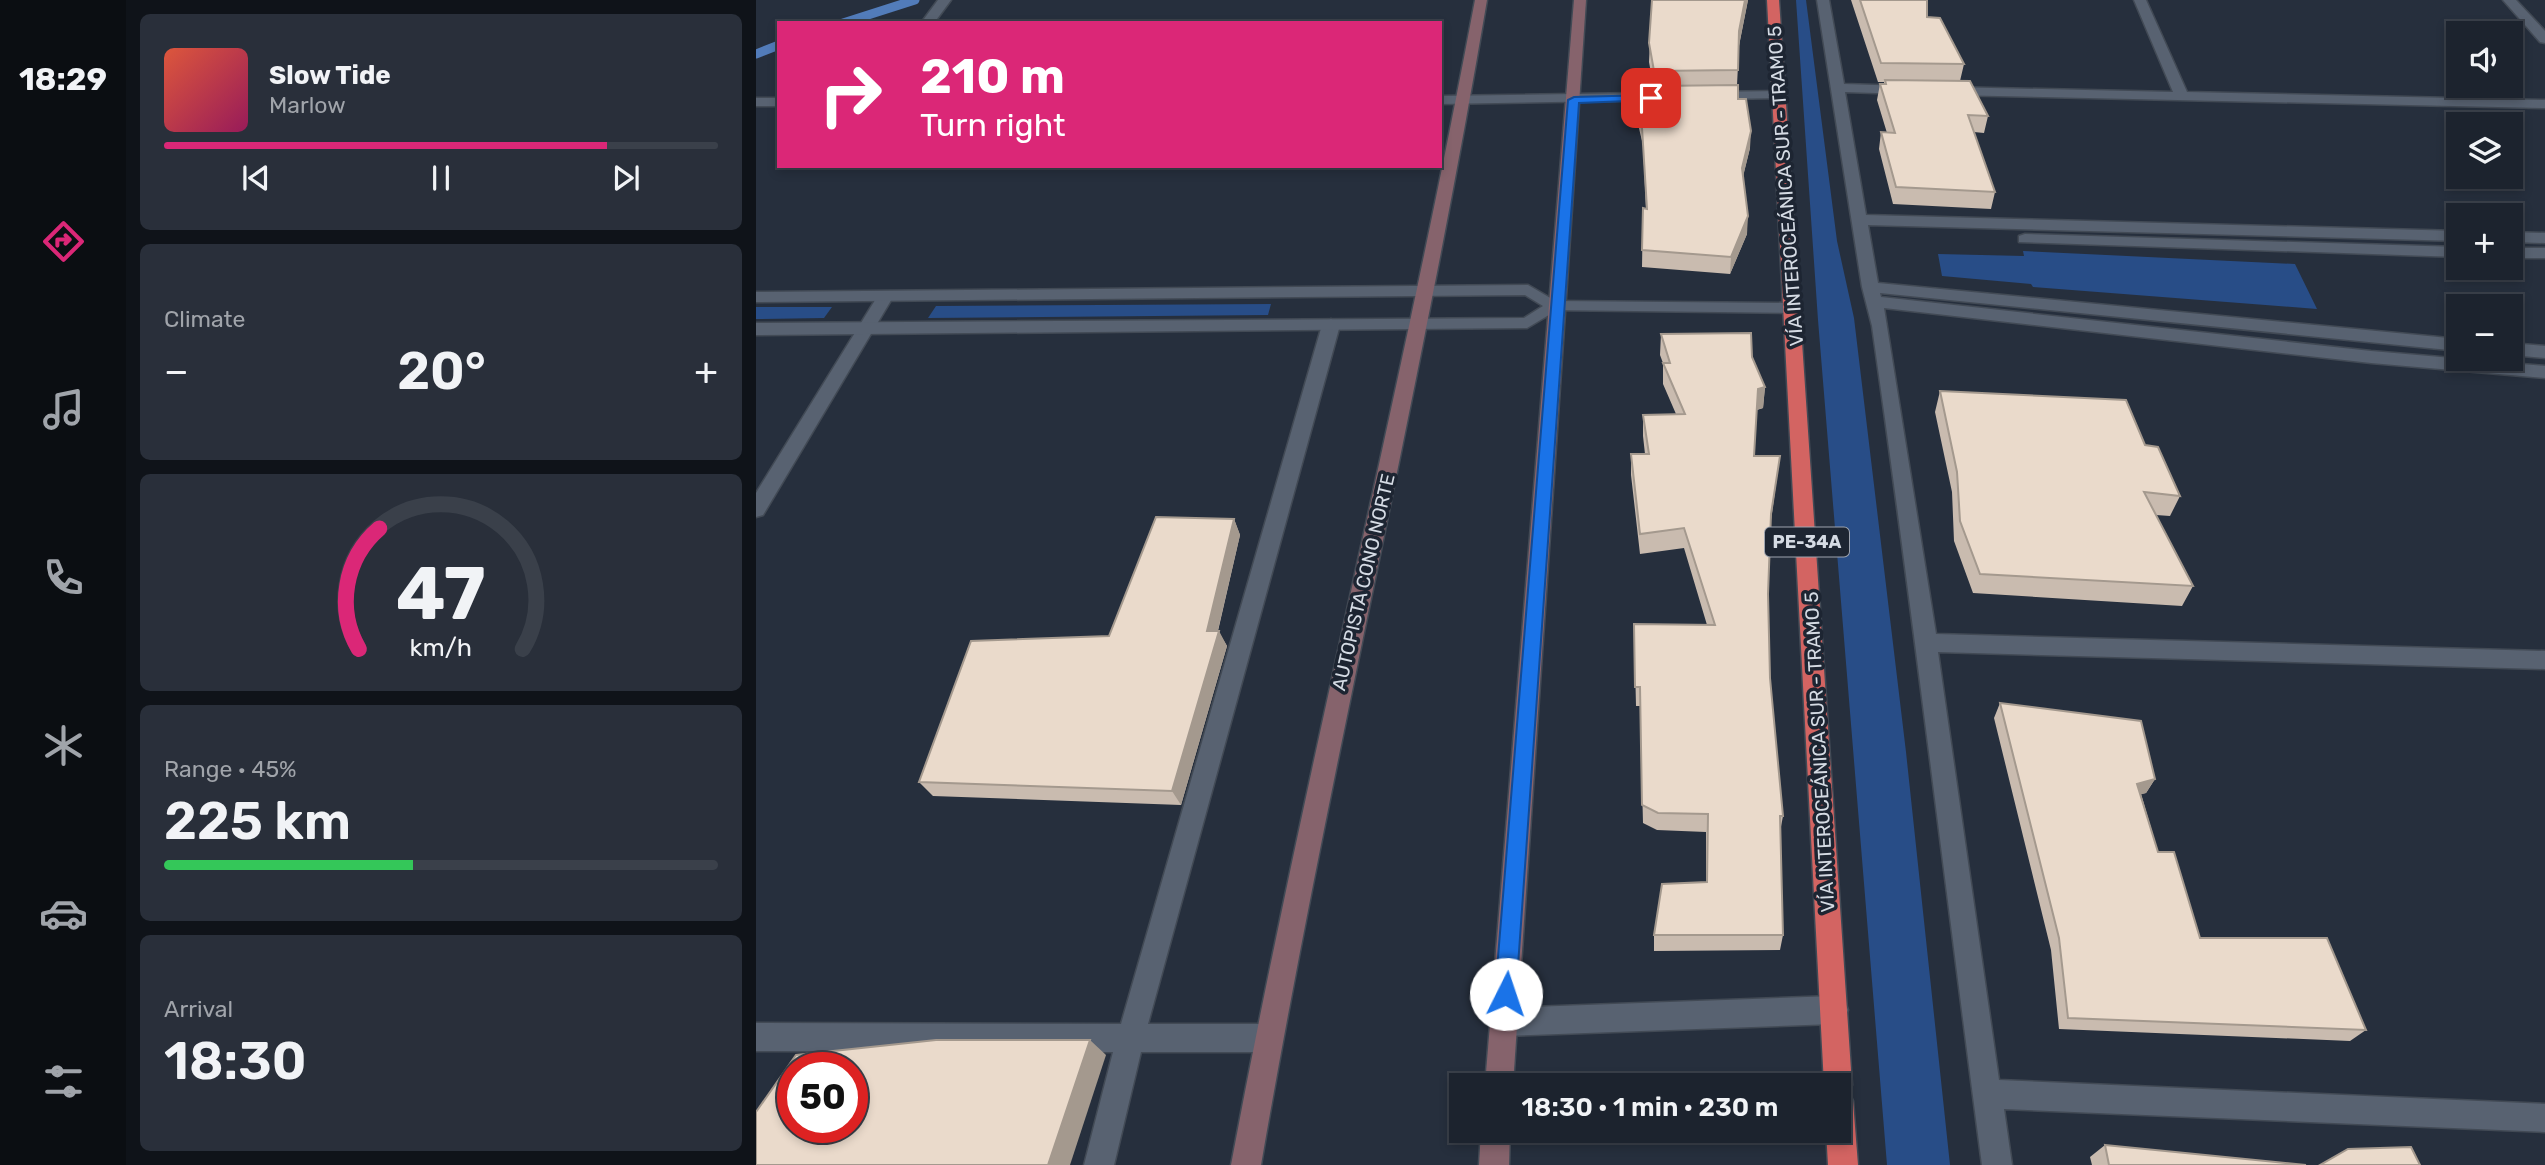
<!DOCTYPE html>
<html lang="en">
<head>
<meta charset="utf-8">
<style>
  :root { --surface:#1c232e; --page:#292f3a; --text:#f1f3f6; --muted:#a0a4aa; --line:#3a404a; --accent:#db2777 }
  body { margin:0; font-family:Rubik,sans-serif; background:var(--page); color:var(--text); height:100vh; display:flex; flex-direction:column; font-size:26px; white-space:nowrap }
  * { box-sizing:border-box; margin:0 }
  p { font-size:23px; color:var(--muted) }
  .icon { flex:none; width:38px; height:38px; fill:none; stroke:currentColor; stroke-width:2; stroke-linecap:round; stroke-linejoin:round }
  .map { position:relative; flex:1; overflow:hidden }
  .details { display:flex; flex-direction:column; gap:14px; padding:14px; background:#0f1319; width:630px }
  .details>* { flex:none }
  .hud { position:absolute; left:21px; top:21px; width:665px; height:147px; border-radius:0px; box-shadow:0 4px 10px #0003,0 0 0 2px var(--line); background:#db2777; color:#fff; overflow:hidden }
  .tools { position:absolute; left:1690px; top:21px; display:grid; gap:14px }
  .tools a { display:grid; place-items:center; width:77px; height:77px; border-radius:0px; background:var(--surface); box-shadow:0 4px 10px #0003,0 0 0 2px var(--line); font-size:35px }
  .speed { position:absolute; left:21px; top:1052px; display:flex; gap:14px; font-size:35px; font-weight:700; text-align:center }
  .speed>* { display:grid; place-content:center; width:91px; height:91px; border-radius:50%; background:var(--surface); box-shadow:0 4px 10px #0003,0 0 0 2px var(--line); line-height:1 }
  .speed .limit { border:10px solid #d22; background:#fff; color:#111 }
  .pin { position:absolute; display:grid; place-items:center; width:60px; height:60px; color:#fff; margin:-30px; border-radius:14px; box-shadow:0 4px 10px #0006 }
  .me { position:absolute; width:77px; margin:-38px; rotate:4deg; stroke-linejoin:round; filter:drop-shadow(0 0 5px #0008) }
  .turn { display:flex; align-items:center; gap:24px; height:147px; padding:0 28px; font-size:32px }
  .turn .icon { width:91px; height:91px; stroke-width:2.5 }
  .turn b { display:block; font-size:49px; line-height:60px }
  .big { font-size:52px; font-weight:600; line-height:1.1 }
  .details .card { flex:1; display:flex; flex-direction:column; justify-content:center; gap:10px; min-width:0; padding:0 24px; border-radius:10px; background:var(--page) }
  .details .dial { align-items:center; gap:0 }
  .dial svg { height:182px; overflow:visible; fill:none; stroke:var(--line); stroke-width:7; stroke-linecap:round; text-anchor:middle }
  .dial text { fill:var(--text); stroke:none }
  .song { display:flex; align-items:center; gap:21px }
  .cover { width:84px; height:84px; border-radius:10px; background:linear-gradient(135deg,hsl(10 70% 55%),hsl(330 70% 35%)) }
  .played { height:7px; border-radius:4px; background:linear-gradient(90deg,var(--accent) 80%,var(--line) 80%) }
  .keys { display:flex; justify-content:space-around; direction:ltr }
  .heat { display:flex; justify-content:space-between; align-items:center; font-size:38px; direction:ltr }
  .charge { height:10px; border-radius:5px; background:linear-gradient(90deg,#34c759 45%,var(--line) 0) }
  .trip { position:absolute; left:693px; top:1073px; width:402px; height:70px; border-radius:0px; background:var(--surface); box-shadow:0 4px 10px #0003,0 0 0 2px var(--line); font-weight:600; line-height:70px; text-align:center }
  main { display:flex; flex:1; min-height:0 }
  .dock { display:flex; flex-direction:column; width:126px; justify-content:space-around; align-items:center; background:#0b0e12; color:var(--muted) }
  .dock .icon { width:49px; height:49px }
  .dock .active { color:var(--accent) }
  .dock b { font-size:32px; color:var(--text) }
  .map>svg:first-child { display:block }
</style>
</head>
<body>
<main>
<nav class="dock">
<b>18:29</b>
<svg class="icon active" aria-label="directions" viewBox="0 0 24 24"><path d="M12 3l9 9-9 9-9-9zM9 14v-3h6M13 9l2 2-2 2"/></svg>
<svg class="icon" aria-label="music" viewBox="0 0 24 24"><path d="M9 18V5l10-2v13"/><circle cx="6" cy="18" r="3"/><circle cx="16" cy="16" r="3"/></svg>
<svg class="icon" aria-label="phone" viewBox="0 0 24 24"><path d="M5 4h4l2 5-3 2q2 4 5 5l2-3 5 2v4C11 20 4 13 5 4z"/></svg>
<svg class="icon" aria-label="climate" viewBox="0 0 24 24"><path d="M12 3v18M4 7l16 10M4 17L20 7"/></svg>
<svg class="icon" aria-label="car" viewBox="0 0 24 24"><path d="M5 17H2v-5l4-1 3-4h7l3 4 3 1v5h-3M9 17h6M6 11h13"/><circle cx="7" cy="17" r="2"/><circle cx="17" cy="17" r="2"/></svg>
<svg class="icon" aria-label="filters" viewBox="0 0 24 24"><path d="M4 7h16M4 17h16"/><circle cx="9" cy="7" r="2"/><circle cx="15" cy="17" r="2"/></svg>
</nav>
<section class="details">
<div class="card">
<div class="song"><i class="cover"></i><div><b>Slow Tide</b><p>Marlow</p></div></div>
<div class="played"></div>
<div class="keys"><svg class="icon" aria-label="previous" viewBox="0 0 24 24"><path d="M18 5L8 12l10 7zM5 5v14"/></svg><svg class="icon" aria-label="pause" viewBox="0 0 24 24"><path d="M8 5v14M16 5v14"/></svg><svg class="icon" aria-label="next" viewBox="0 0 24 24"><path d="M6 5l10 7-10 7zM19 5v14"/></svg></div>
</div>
<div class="card"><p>Climate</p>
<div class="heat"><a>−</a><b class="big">20°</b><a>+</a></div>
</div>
<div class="card dial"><svg viewBox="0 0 100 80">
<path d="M14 69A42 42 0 1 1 86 69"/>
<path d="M14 69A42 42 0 0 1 23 16" stroke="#db2777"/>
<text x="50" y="56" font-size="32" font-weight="700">47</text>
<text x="50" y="72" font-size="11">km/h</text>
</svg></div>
<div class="card"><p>Range · 45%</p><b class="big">225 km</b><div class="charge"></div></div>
<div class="card"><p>Arrival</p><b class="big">18:30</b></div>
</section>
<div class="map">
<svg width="1789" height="1165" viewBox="0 0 1789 1165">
  <rect width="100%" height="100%" fill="#262f3d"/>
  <g fill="#284d87">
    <polygon points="1040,0 1050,0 1081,241 1098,318 1150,752 1194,1165 1131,1165 1062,320"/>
    <polygon points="1267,251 1539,264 1561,309 1277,287 1275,284 1186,276 1182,254 1268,256"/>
    <polygon points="515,304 512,315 172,318 180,306"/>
    <polygon points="0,307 76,307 68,318 0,319"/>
  </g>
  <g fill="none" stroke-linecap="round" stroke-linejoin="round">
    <g stroke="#527cba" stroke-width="9">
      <polyline points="87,23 159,0"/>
      <polyline points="0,54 23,45"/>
    </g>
    <g stroke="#424a55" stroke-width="3">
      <g id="minor">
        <polygon points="182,0 195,0 178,23 165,23"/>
        <path d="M1061 0H1073L1088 84 1150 86 1157 90 1150 94 1089 92 1110 215 1703 231V241L1112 225 1122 283 1703 339V351L1124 293 1125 297 1615 351 1789 366V378L1615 363 1128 308 1180 634 1789 651V669L1182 652 1243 1080 1789 1104V1132L1248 1109 1256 1165H1226C1189 885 1156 605 1116 326L1106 287Z"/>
        <polygon points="1378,0 1390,0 1431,92 1789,100 1789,108 1193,95 1186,91 1193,87 1417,92"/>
        <polygon points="1747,0 1760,0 1789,31 1789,43 1784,42"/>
        <polygon points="1023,91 1030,95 1028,98 684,104 684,96"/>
        <rect x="0" y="98" width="23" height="8"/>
        <polygon points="1755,232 1789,233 1789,243 1755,242"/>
        <polygon points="1269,234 1703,247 1703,257 1263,242 1263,236"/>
        <rect x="1755" y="248" width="34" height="10"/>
        <polygon points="129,292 137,297 7,515 0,517 0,493 121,297"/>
        <polygon points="800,301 1037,303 1046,308 1037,313 794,310 792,306 794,302"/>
        <polygon points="575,319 584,325 392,1024 512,1024 522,1028 526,1038 522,1048 512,1052 385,1052 358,1165 328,1165 357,1052 0,1051 0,1023 365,1024 566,325"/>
        <polygon points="1755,343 1789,346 1789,358 1755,355"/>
        <polygon points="1078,996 1088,1000 1092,1010 1088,1020 1078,1024 748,1036 738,1032 734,1022 738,1012 748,1008"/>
      </g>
    </g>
    <g stroke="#424a55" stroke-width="3">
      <polygon id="tertiary" points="772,285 808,306 771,328 0,335 0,323 768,318 787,306 769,295 0,302 0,292"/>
    </g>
    <g stroke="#424a55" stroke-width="3">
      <g id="secondary">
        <path d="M719 0H731C665 390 572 775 505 1165H475C548 775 646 390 719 0Z"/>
        <polygon points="818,0 830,0 757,1085 729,1085"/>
        <polygon points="725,1130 754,1130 753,1165 723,1165"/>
      </g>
    </g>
    <g stroke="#424a55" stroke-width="3">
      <polygon id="trunk" points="1011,0 1023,0 1096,1085 1093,1092 1097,1101 1102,1165 1072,1165 1070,1130 1083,1130 1083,1085 1068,1085"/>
    </g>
    <use href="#minor" fill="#586271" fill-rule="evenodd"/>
    <use href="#tertiary" fill="#586271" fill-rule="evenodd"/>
    <use href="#secondary" fill="#86636c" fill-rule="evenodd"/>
    <use href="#trunk" fill="#d36462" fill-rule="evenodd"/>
  </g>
  <g fill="#c9bbaf">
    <polygon points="896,0 992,0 983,46 981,85 982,99 994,148 987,176 991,234 974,274 886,267 887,208 890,209 887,145 880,116 880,99 900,99 900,90 898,90 893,62"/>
    <polygon points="1095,0 1171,0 1171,17 1208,64 1204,81 1232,116 1228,133 1218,132 1239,192 1235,209 1137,204 1123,149 1125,132 1131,133 1121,100 1124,84 1128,84 1128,82 1122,82"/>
    <polygon points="905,334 996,357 1009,387 1007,408 1001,410 998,456 1024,456 1015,520 1012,594 1014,678 1027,816 1024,832 1027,935 1024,950 898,951 898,935 950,882 950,832 901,830 887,823 884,706 880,706 878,624 951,625 928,548 884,554 875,475 875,454 889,454 887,436 887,415 920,414 907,384 907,363 904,355"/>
    <polygon points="1184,391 1389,445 1424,496 1414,516 1400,515 1437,586 1426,606 1217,593 1198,541 1196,492 1179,412"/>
    <polygon points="478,519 484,535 462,631 471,646 425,805 177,796 163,782 353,636"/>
    <polygon points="1244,703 1399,779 1390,793 1385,794 1402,852 1444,938 1610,1030 1594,1041 1303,1029 1295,950 1238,718"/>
    <polygon points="1349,1145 1550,1165 1336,1165 1334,1157"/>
  </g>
  <g fill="#a4998e">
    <polygon points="989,0 992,0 982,50 983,31"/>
    <polygon points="995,131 994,148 985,185 986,168"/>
    <polygon points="992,216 991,234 974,274 975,257"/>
    <polygon points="1009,387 1007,408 1000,410 1002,389"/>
    <polygon points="478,519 484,535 458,647 451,631"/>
    <polygon points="463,631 471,646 425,805 416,791"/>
    <polygon points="1399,779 1390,793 1372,798 1381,784"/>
    <polygon points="334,1040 350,1055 314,1165 292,1165"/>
  </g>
  <g fill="#eadacb" stroke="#a4998e" stroke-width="2" fill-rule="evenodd">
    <polygon points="896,0 989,0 983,31 982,70 898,71 893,43"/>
    <polygon points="1104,0 1171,0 1171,17 1184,18 1208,64 1125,63"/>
    <polygon points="1129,80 1214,81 1232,116 1212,115 1239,192 1140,187 1125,132 1139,133 1124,84 1130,84"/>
    <polygon points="982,85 982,99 990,99 995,131 986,168 992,216 975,257 886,250 887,208 891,209 886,128 880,99 902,99 900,86"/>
    <polygon points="995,333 996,357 1009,387 1002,389 998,456 1024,456 1015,514 1012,594 1014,678 1027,816 1024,816 1027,935 898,935 906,884 951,882 952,814 902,813 886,805 884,687 879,687 878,624 959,625 928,528 884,534 875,454 893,454 887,415 929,414 907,363 914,363 905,334"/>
    <polygon points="1184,391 1370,400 1389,445 1402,447 1424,496 1388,492 1437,586 1224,574 1204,521 1201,472"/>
    <polygon points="400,517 478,519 451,631 463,631 416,791 163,782 215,641 353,636"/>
    <polygon points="1244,703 1385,721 1399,779 1381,784 1402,852 1418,852 1444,938 1571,938 1610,1030 1312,1018 1303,938"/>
    <path d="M180 1040H334L292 1165H0V1112L40 1055ZM37 1068H96V1127H37Z"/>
    <polygon points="1349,1145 1550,1165 1353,1165"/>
    <polygon points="1655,1147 1664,1165 1564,1165 1592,1149"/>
  </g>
  <polygon fill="#1a73e8" stroke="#114b97" stroke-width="2" points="895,95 900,98 898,100 823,103 760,994 757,1001 750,1004 742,1001 739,994 812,100 818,97"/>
  <g text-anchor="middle" stroke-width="7" stroke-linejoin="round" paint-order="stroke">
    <rect fill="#1d2532" stroke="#9ea4af" stroke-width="2" x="1009" y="527.5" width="84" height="29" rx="5"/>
    <g font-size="18" font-weight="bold" fill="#d5dbe4">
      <text x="1051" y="548">PE-34A</text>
    </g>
    <g font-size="19" fill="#d5dbe4" stroke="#1d2532">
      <text transform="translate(1029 186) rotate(-94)" y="7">VÍA INTEROCEÁNICA SUR - TRAMO 5</text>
      <text transform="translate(607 582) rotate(-77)" y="7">AUTOPISTA CONO NORTE</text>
      <text transform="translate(1063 752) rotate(-93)" y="7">VÍA INTEROCEÁNICA SUR - TRAMO 5</text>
    </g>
  </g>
</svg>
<div class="tools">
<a><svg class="icon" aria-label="sound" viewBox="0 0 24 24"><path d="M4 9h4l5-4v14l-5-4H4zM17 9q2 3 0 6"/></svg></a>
<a><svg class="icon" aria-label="layers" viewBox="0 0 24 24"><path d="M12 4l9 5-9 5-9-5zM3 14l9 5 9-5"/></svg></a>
<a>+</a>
<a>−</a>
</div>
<div class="speed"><div class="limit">50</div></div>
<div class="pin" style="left:895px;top:98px;background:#d93025"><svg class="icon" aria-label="arrive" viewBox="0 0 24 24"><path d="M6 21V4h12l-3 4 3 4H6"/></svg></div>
<svg class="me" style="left:750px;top:994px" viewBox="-20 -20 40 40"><circle r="19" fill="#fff"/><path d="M0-13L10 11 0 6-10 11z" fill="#1a73e8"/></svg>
<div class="trip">18:30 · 1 min · 230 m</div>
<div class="hud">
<div class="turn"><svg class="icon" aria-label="right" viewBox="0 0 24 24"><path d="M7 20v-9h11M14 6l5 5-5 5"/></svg><div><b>210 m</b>Turn right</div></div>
</div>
</div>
</main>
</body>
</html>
